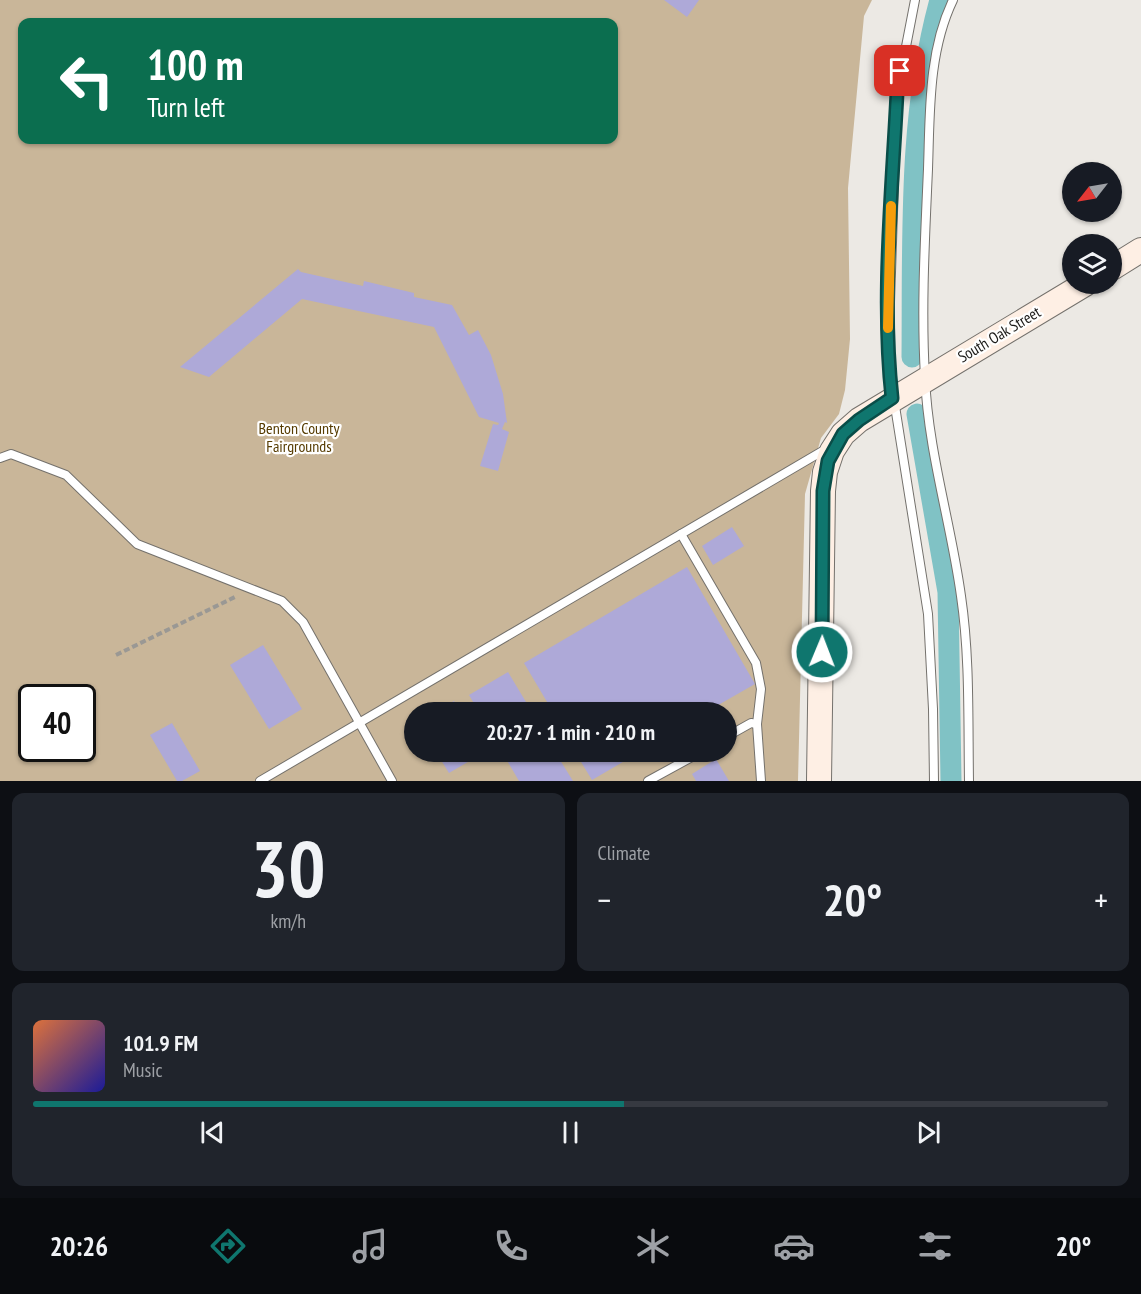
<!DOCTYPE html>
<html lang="en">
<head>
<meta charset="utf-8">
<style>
  :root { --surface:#171b24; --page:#20242c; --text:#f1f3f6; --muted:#9ea1a6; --line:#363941; --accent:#0f766e }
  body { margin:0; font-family:"PT Sans Narrow",sans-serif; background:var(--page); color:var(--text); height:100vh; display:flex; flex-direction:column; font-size:22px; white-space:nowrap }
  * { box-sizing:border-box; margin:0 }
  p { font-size:20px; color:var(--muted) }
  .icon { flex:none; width:33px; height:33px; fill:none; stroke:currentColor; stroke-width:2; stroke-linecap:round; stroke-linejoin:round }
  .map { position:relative; height:781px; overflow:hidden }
  .panel { display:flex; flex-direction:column; gap:12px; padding:12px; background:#0d0f14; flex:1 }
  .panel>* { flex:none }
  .guide { position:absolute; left:18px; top:18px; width:600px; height:126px; border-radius:12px; box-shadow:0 2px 4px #0004; background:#0b6e4f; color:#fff; overflow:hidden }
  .needle { width:39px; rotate:239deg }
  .tools { position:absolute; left:1062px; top:162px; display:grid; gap:12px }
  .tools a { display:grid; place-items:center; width:60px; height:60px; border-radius:50%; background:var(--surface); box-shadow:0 2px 4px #0004; font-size:30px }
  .speed { position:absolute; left:18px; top:684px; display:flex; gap:12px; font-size:30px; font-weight:700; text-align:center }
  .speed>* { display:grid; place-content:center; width:78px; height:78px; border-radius:50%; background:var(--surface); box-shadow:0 2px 4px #0004; line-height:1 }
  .speed .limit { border:3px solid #111; border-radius:9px; background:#fff; color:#111 }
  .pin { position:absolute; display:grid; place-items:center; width:51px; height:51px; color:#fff; margin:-26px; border-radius:12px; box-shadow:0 3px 9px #0006 }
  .me { position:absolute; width:66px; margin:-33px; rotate:1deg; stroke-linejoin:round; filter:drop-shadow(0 0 4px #0008) }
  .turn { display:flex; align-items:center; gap:21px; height:126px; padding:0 30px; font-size:27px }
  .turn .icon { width:78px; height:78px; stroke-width:2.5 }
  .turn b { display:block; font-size:42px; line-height:51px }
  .big { font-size:45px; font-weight:700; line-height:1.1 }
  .panel .widget { flex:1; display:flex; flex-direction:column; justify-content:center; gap:9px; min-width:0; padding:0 21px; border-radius:12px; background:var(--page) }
  .panel .dial { align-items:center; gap:0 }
  .dial b { font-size:78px; line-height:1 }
  .song { display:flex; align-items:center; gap:18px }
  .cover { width:72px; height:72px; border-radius:9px; background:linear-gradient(135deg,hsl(20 70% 55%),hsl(240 70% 35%)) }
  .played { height:6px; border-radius:3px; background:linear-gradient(90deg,var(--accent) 55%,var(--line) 55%) }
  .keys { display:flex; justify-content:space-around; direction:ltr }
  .heat { display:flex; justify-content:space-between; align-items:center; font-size:33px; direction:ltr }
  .panel .tiles { flex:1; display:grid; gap:12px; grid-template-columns:1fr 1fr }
  .widget:last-child { grid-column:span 2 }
  .trip { position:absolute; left:404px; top:702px; width:333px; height:60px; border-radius:30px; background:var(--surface); box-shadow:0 2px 4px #0004; font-weight:700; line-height:60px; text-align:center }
  .tab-bar { display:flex; height:96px; justify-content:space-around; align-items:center; background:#090b0e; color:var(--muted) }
  .tab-bar .icon { width:42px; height:42px }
  .tab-bar .on { color:var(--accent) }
  .tab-bar b { font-size:27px; color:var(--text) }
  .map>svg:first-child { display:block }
</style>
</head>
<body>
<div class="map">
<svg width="1141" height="781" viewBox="0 0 1141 781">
  <rect width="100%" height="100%" fill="#ece9e4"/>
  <path fill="#c9b699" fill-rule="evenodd" d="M0 0H872L864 16 848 188 850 339 845 390 839 414 821 438 805 494 798 781H0ZM22 22H614V140H22ZM32 698H82V748H32ZM414 712H726V752H414Z"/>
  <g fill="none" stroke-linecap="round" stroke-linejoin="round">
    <g stroke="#80c2c5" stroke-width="21">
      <path d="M912 357C913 238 908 116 940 0"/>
      <polyline points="917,414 948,592 951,781"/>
    </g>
  </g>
  <g fill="#aea9d8">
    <polygon points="664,0 699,0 687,17"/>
    <polygon points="298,269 301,272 363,286 364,281 414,293 414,297 452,305 469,335 478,330 491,355 503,394 507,423 505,422 502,429 509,432 498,471 480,466 493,424 498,425 499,423 479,417 434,327 302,299 209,377 180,367"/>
    <polygon points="732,527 744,546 713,565 702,546"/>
    <polygon points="687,567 755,684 706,712 553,712 524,663"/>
    <polygon points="263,645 302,709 269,729 230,665"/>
    <polygon points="508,672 532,712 479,712 469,695"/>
    <polygon points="454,701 460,712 435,712"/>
    <polygon points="172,723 200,771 182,781 177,781 150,735"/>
    <polygon points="436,752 485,752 449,773"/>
    <polygon points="502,752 555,752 573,781 519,781"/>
    <polygon points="575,752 640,752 592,780"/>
    <polygon points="716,759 729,781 696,781 692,774"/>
  </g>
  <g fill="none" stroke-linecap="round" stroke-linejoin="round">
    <g stroke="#74716c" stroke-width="10">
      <g id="lane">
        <polyline points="915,0 897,93 888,362 928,614 933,709 934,781"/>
        <path d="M953 0C928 52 930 113 928 169 925 238 921 308 925 377 928 451 951 523 961 596 970 657 968 720 969 781"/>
        <polyline points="0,458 11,454 66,475 137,544 282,601 303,622 392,781"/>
        <polyline points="681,534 756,663 761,689 757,724 761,781"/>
        <polyline points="726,737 751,723 757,724"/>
        <polyline points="260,781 826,449"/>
        <polyline points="648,781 701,752"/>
      </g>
    </g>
    <g stroke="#74716c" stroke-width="26">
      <g id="secondary">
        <polyline points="1112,268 1141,250"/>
        <polyline points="819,781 823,491 825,472 832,451 843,434 859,420 1085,284"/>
      </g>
    </g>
    <polyline stroke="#9a9894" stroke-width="4" stroke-dasharray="6 3" stroke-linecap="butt" points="116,655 237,596"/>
    <use href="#lane" stroke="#fff" stroke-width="8"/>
    <use href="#secondary" stroke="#feefe4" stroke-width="24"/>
  </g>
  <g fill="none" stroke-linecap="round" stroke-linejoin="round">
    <g stroke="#0a4d48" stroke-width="15">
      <path id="route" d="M822 652 823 491 828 461 843 434 859 420 892 398C881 298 892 194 897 93L900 71"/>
    </g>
    <use href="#route" stroke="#0f766e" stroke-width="10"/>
    <polyline stroke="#f59e0b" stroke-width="10" points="888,328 891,206"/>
  </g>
  <g text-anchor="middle" stroke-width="4.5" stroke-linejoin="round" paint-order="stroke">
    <g font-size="16" fill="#1c1b19" stroke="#fff">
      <text transform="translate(999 334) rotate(-31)" y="6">South Oak Street</text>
    </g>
    <g font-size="16" fill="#563b00" stroke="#fff">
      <text x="299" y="434">Benton County<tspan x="299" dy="18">Fairgrounds</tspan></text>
    </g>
  </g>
</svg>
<div class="tools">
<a><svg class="needle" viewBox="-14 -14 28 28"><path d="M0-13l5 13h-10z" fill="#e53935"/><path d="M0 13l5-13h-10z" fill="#9ea1a6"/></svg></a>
<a><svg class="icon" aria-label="layers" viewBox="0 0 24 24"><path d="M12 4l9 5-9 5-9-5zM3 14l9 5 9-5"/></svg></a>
</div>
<div class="speed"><div class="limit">40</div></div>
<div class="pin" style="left:900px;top:71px;background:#d93025"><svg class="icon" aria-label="arrive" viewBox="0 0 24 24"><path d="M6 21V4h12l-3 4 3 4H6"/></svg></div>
<svg class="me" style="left:822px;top:652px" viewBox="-20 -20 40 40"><circle r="17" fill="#0f766e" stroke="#fff" stroke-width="3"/><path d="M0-11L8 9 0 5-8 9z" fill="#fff"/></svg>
<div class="trip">20:27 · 1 min · 210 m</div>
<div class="guide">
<div class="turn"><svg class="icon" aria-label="left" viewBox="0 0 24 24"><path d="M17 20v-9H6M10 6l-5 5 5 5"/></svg><div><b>100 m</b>Turn left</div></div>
</div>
</div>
<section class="panel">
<div class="tiles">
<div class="widget dial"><b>30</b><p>km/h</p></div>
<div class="widget"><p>Climate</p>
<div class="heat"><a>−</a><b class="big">20°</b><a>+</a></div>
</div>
<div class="widget">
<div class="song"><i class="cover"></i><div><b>101.9 FM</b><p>Music</p></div></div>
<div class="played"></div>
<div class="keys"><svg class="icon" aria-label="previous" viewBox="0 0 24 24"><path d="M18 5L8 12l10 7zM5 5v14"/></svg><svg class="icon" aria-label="pause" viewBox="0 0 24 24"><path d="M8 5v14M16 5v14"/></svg><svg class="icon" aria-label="next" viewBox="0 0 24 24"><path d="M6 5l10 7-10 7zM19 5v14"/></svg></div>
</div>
</div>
</section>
<nav class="tab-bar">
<b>20:26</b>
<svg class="icon on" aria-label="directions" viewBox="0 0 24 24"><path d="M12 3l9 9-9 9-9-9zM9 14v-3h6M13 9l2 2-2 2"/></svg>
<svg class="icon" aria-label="music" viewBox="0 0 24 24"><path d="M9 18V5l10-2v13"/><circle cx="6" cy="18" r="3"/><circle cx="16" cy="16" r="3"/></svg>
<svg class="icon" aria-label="phone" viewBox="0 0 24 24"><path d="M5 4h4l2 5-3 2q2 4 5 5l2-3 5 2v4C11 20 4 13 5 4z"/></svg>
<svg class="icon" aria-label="climate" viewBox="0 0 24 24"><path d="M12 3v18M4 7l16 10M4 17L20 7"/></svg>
<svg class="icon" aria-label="car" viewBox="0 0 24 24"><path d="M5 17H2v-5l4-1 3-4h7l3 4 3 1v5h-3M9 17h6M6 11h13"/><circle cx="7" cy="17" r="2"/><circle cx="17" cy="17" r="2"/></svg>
<svg class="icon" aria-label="filters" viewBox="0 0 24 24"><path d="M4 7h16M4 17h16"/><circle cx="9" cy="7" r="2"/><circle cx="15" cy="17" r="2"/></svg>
<b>20°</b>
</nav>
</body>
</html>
